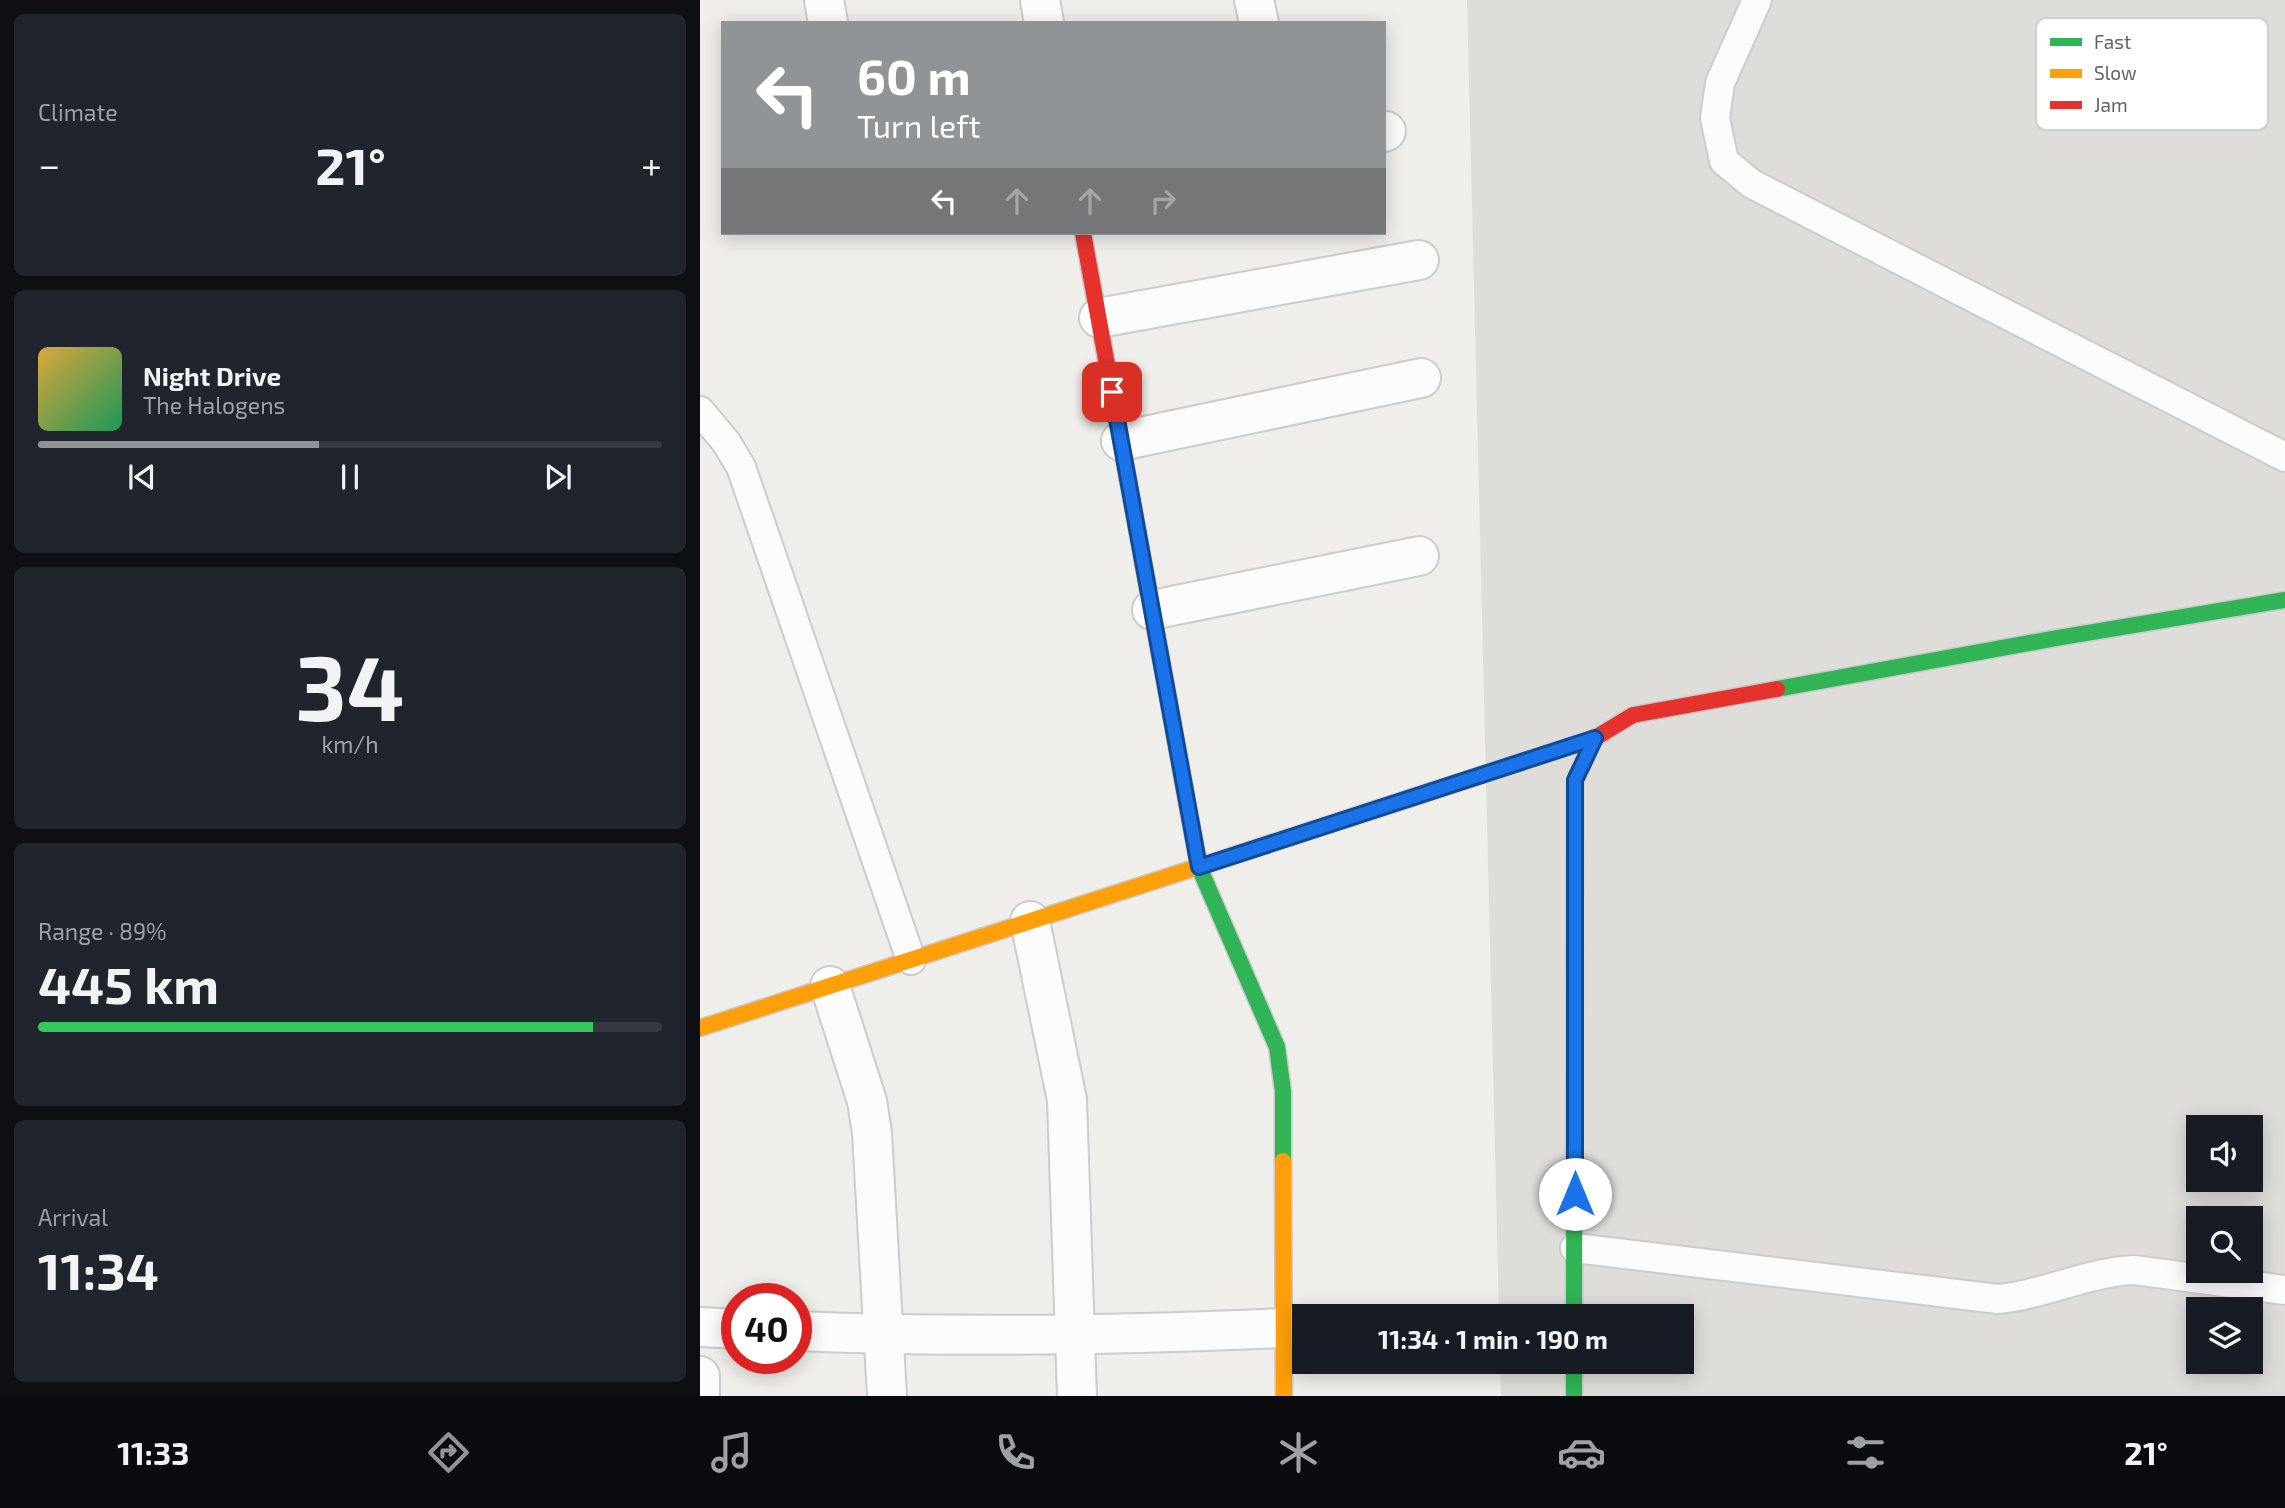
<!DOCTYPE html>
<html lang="en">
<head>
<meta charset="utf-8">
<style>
  :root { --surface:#171b24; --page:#20242c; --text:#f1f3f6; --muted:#9ea1a6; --line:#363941; --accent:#919496 }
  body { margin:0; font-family:"Exo 2",sans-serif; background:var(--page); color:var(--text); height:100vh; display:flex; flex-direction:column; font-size:26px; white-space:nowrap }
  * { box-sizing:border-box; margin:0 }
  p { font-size:23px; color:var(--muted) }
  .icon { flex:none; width:38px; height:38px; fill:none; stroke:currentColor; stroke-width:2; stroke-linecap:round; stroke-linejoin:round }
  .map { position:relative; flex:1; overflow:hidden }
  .drawer { display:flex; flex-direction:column; gap:14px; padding:14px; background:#0d0f14; width:700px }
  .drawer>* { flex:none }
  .guide { position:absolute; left:21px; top:21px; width:665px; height:214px; border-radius:0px; box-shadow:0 4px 18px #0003; background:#919496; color:#fff; overflow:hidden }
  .controls { position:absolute; left:1486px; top:1115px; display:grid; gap:14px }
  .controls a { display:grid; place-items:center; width:77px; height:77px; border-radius:0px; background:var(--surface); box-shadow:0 4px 18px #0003; font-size:35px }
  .speed { position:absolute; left:21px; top:1283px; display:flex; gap:14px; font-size:35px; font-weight:700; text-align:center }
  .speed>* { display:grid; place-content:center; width:91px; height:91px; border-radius:50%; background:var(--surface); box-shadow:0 4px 18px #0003; line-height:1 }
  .speed .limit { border:10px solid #d22; background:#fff; color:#111 }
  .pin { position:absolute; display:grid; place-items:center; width:60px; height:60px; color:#fff; margin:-30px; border-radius:14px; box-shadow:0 4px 10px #0006 }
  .me { position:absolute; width:77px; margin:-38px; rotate:0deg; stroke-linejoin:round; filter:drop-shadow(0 0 5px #0008) }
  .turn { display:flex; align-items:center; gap:24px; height:147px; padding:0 21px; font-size:32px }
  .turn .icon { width:91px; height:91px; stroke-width:2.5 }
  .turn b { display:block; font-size:49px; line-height:60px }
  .lanes { display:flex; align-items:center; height:66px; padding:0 21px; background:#0003; justify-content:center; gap:35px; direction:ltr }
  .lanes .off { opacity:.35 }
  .big { font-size:52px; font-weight:700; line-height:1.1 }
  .drawer .card { flex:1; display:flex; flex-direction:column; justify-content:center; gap:10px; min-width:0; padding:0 24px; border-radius:10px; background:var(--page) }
  .drawer .dial { align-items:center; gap:0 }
  .dial b { font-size:91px; line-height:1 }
  .song { display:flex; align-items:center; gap:21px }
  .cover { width:84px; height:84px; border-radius:10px; background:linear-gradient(135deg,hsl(40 70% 55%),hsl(150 70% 35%)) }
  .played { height:7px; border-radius:4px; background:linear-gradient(90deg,var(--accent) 45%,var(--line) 45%) }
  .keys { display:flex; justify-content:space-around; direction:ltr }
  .heat { display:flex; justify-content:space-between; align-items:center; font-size:38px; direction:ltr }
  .charge { height:10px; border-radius:5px; background:linear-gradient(90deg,#34c759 89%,var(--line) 0) }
  .trip { position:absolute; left:592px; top:1304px; width:402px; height:70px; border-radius:0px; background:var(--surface); box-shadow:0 4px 18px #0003; font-weight:700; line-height:70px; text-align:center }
  .tab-bar { display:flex; height:112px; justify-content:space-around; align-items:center; background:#090b0e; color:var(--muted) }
  .tab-bar .icon { width:49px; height:49px }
  .tab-bar .selected { color:var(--accent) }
  .tab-bar b { font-size:32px; color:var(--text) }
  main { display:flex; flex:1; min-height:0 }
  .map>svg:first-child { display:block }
</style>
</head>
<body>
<main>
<section class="drawer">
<div class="card"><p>Climate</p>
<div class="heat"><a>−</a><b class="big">21°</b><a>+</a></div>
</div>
<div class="card">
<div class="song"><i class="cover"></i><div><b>Night Drive</b><p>The Halogens</p></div></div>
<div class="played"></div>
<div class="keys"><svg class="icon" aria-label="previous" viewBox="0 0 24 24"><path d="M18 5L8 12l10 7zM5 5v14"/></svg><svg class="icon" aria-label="pause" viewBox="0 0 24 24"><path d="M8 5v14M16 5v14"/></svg><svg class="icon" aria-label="next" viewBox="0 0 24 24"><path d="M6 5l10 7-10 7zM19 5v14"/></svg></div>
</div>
<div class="card dial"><b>34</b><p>km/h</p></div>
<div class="card"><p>Range · 89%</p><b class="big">445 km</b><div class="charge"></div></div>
<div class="card"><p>Arrival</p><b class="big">11:34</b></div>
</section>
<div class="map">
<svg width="1585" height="1396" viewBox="0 0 1585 1396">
  <rect width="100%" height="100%" fill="#efeeea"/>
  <path fill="#dfddda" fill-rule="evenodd" d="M767 0H1585V1396H801L800 1362H982V1316H799ZM1498 1127H1550V1180H1498ZM1498 1218H1550V1270H1498ZM1498 1309H1550V1362H1498Z"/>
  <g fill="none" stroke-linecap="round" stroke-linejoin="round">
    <g stroke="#cbcccc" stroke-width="32">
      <g id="lane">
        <polyline points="1057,0 1020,83 1015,118 1024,161 1052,184 1585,457"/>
        <polyline points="0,411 26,442 41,467 211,960"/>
        <path d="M875 1248 1298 1299C1344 1295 1387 1272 1434 1270L1585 1290"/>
      </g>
    </g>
    <g stroke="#cbcccc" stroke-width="42">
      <g id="street">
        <polyline points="124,0 128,23"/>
        <polyline points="340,0 344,23"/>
        <polyline points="554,0 559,23"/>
        <polyline points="684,132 686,131"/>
        <polyline points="399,318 719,260"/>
        <polyline points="421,441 721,378"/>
        <polyline points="452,610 719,556"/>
        <polyline points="330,921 367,1100 377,1396"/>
        <polyline points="130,986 167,1101 172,1133 187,1396"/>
        <polyline points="0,1327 37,1329"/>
        <path d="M96 1331C265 1338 435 1335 604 1327"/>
        <polyline points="0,1376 0,1396"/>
      </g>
    </g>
    <g stroke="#cacacb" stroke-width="19">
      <g id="fast">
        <polyline points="424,458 499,867 577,1047 583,1091 583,1161"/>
        <polyline points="1077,689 1357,638 1585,600"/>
        <polyline points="874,1316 875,780 883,764"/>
        <polyline points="874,1362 874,1396"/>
      </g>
    </g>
    <g stroke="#cacacb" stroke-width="19">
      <g id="slow">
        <polyline points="0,1028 550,850"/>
        <polyline points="583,1161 584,1396"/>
      </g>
    </g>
    <g stroke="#cacacb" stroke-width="19">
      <g id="jam">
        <polyline points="383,233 424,458"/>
        <polyline points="883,764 895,738 933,715 1077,689"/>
        <polyline points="550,850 895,738"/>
      </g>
    </g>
    <use href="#lane" stroke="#fdfcfc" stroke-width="28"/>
    <use href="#street" stroke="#fdfcfc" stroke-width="38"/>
    <use href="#fast" stroke="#30b455" stroke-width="16"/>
    <use href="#slow" stroke="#ff9f0a" stroke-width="16"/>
    <use href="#jam" stroke="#e5322d" stroke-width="16"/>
  </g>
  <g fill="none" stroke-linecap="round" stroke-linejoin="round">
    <g stroke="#114b97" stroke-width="18">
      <polyline id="route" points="412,392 499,867 895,738 875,780 875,1194"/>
    </g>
    <use href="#route" stroke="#1a73e8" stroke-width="12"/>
  </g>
  <rect x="1336" y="18" width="232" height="112" rx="10" fill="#fff" stroke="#cfd0d2" stroke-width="2"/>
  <rect x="1350" y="38" width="32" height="8" fill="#30b455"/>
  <rect x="1350" y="69" width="32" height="9" fill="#ff9f0a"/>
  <rect x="1350" y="101" width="32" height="8" fill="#e5322d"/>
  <g font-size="19" fill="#5f6368">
    <text x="1394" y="49">Fast</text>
    <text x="1394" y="80">Slow</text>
    <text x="1394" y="112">Jam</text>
  </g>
</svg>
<div class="controls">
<a><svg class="icon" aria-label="sound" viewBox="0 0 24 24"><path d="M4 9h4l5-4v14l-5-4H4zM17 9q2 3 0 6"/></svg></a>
<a><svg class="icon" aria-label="search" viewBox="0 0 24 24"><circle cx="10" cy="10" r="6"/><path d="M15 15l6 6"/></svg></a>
<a><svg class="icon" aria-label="layers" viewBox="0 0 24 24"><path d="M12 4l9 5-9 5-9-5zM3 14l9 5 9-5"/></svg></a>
</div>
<div class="speed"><div class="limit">40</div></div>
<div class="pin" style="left:412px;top:392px;background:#d93025"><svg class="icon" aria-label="arrive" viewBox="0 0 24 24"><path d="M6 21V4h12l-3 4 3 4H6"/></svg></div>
<svg class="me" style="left:875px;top:1194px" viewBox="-20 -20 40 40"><circle r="19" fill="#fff"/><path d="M0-13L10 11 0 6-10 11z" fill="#1a73e8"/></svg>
<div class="trip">11:34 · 1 min · 190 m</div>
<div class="guide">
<div class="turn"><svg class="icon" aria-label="left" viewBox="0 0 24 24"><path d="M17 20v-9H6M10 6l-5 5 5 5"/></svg><div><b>60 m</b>Turn left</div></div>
<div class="lanes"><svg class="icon" aria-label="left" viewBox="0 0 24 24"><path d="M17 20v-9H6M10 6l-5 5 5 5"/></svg><svg class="icon off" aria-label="ahead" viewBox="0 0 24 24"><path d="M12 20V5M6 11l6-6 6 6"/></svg><svg class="icon off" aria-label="ahead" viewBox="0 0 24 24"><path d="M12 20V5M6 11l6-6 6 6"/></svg><svg class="icon off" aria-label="right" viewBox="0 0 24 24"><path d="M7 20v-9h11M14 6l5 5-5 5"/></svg></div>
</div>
</div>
</main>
<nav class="tab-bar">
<b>11:33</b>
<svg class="icon selected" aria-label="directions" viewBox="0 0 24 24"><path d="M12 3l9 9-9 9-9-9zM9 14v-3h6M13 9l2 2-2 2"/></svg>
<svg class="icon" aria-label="music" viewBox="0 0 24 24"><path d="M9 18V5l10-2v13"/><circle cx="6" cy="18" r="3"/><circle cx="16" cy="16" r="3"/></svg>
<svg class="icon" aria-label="phone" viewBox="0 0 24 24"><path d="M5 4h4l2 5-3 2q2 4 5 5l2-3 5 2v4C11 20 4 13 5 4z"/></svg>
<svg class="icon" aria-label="climate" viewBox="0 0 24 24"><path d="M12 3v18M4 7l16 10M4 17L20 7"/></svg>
<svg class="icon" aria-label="car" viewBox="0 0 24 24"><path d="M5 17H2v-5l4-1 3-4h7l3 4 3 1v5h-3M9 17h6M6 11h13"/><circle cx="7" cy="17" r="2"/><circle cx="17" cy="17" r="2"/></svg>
<svg class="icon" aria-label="filters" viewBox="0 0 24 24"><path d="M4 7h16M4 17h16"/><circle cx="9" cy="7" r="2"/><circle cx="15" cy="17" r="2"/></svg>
<b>21°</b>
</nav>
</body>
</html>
